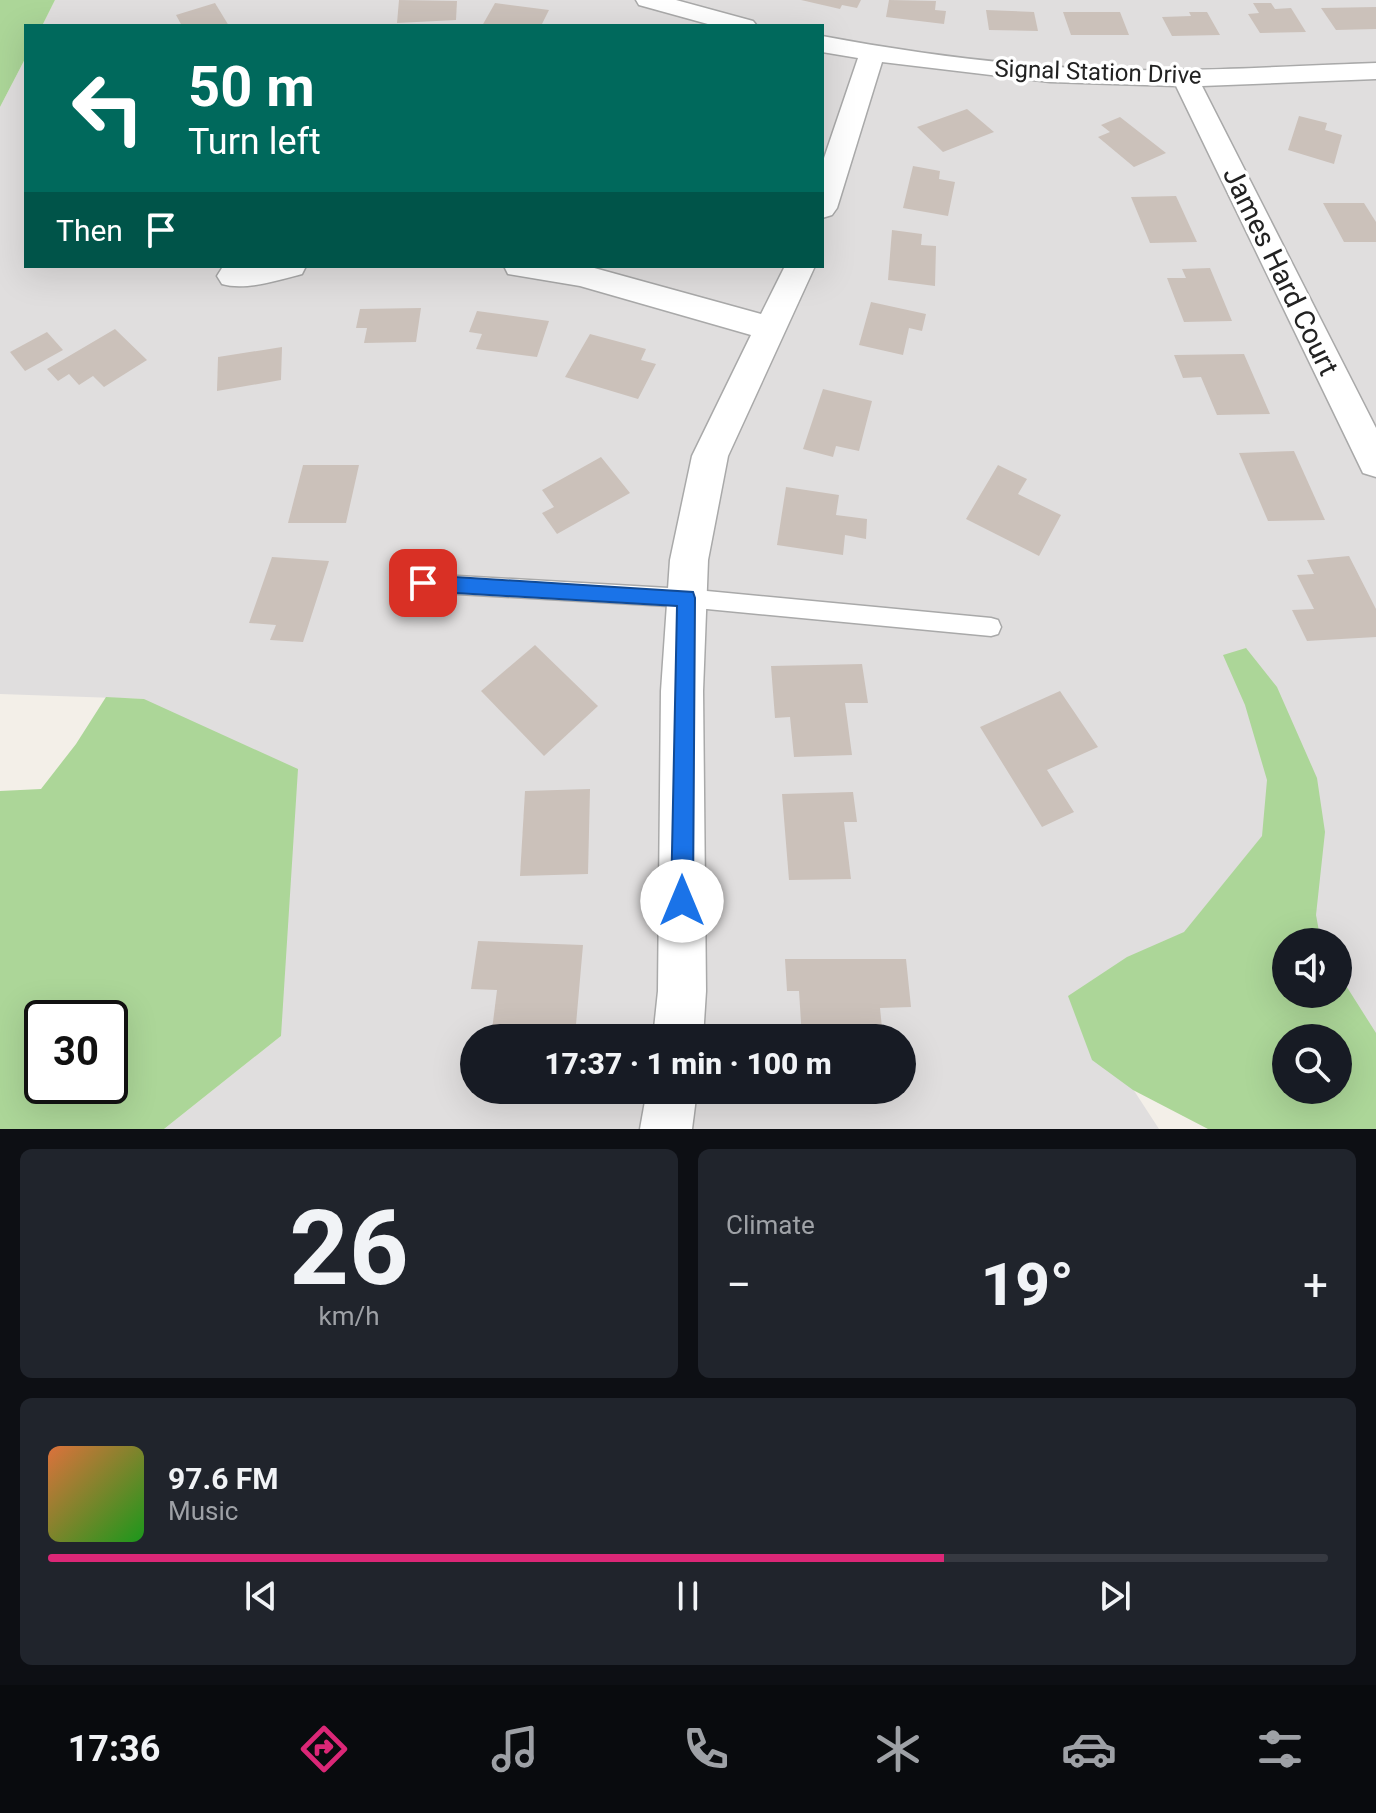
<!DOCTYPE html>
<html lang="en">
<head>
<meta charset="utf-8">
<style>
  :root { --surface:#171b24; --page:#20242c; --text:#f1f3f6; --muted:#9ea1a6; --line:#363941; --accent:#db2777 }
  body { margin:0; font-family:Roboto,sans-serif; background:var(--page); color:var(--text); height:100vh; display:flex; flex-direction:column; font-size:30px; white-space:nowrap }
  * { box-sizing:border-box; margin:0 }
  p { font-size:26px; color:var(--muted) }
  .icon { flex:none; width:44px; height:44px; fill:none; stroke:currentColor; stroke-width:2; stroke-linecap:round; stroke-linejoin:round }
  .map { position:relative; height:1129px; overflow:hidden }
  .sheet { display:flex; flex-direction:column; gap:20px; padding:20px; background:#0d0f14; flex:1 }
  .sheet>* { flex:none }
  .hud { position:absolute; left:24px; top:24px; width:800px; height:244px; border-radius:0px; box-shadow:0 8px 32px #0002; background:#00695c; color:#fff; overflow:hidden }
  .fabs { position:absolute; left:1272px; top:928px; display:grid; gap:16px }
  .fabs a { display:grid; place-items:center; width:80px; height:80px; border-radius:50%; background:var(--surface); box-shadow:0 8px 32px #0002; font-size:40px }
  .speed { position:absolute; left:24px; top:1000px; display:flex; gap:16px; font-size:40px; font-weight:700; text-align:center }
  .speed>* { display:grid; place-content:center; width:104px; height:104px; border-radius:50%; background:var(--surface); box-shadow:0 8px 32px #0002; line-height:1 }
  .speed .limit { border:4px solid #111; border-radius:12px; background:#fff; color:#111 }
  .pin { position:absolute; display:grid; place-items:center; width:68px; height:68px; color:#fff; margin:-34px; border-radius:16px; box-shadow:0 4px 12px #0006 }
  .me { position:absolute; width:88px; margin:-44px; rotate:0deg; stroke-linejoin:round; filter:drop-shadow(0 0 6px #0008) }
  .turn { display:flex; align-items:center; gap:28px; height:168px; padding:0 32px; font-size:36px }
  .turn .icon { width:104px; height:104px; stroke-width:2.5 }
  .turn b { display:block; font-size:56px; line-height:68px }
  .then { display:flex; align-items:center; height:76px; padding:0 32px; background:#0003; gap:16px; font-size:30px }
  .big { font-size:60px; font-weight:800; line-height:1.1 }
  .sheet .card { flex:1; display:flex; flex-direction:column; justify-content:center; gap:12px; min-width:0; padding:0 28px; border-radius:12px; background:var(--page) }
  .sheet .dial { align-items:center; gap:0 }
  .dial b { font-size:104px; line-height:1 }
  .song { display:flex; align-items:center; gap:24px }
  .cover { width:96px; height:96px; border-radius:12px; background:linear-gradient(135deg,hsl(20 70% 55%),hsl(120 70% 35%)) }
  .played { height:8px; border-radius:4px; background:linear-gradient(90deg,var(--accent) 70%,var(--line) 70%) }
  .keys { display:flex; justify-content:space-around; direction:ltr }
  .heat { display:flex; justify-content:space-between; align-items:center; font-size:44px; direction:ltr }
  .sheet .tiles { flex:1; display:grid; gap:20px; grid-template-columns:1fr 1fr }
  .card:last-child { grid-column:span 2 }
  .trip { position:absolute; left:460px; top:1024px; width:456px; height:80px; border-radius:40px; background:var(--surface); box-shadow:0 8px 32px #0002; font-weight:800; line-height:80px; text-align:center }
  .tab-bar { display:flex; height:128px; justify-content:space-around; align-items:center; background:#090b0e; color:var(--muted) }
  .tab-bar .icon { width:56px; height:56px }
  .tab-bar .active { color:var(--accent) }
  .tab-bar b { font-size:36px; color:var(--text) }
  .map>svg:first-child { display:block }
</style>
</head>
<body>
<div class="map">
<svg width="1376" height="1129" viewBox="0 0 1376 1129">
  <rect width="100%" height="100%" fill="#f3efe8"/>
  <path fill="#e0dede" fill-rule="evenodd" d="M55 0H1376V1085L1338 1038V942H1286L1133 1089 1159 1129H164L281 1036 144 699 0 694V107L26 57V266H822V26H42ZM474 1038H902V1090H474Z"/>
  <g fill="#acd698" fill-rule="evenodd">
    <polygon points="0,0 55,0 42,26 26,26 26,57 0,107"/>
    <path d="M1246 648 1277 687 1317 778 1325 832 1316 915 1321 942H1286V994H1338V973L1376 1033V1129H1208L1133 1090 1092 1060 1068 996 1127 957 1184 932 1262 836 1267 780 1245 705 1223 655ZM1286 1038H1338V1090H1286Z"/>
    <path d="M106 697 144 699 298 769 281 1036 164 1129H0V791L41 789 76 744ZM110 1018V1086H42V1018Z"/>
  </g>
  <g fill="#cbc1ba">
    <polygon points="399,0 457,1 456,20 397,23"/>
    <polygon points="801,0 861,0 857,8 842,5 840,9"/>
    <polygon points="889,0 936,1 935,10 946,11 944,24 886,17"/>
    <polygon points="215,3 229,26 182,26 176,15"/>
    <polygon points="495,3 549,10 541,26 482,26"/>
    <polygon points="1253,3 1271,3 1275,9 1291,8 1306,32 1260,33 1248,14 1259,13"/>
    <polygon points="1376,7 1376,29 1336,30 1321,8"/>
    <polygon points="986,10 1034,12 1038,31 989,30"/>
    <polygon points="1063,12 1120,12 1129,35 1071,35"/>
    <polygon points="1189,12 1207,12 1220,35 1172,36 1162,17 1191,16"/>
    <polygon points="967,109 994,132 943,152 917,127"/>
    <polygon points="1299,116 1327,123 1325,130 1342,135 1334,164 1288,150"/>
    <polygon points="1120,117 1166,153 1134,167 1098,137 1110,132 1101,125"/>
    <polygon points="913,166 940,171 939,179 955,182 948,216 903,208"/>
    <polygon points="1176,196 1197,242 1150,243 1131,197"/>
    <polygon points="1323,203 1364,203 1376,222 1376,242 1344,242"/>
    <polygon points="892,230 922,234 921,245 936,246 935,286 888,280"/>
    <polygon points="1210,268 1232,321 1184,322 1167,278 1186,278 1182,269"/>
    <polygon points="871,302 926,314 922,331 909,328 903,355 859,345"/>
    <polygon points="421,308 416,342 364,343 367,328 356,328 360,309"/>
    <polygon points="477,311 549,321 537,357 476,349 482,334 469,332"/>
    <polygon points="115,329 147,360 104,387 93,376 79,385 69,374 58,381 47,369"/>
    <polygon points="47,332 63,350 25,371 10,352"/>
    <polygon points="590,334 646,349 641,360 656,364 638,399 565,377"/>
    <polygon points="282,347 281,380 217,391 218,357"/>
    <polygon points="1244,354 1270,414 1217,415 1201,377 1183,378 1174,355"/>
    <polygon points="823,389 872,401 859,451 836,446 833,457 803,449"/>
    <polygon points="1294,451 1325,520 1268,521 1239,453"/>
    <polygon points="601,457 630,493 557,534 542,513 554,507 542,490"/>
    <polygon points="303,465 359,465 346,523 288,523"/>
    <polygon points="998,465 1027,479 1018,494 1061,515 1039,556 966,519"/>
    <polygon points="786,487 839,495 836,515 867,519 866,539 845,535 843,555 777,545"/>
    <polygon points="1349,556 1376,609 1376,637 1307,641 1292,610 1314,609 1297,575 1314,574 1307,560"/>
    <polygon points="272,557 329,561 303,642 270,640 276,625 249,623"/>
    <polygon points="535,645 598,706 544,756 481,691"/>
    <polygon points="862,664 868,703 845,703 852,755 794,757 790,717 775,718 771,666"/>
    <polygon points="1060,691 1098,747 1047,770 1074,812 1042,827 980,727"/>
    <polygon points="590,789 588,874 520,876 525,791"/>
    <polygon points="853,792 857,822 844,822 851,879 789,880 782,794"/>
    <polygon points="478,941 583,945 575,1036 491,1038 497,990 471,989"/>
    <polygon points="785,959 906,959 911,1007 880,1008 883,1038 802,1038 799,991 787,991"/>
  </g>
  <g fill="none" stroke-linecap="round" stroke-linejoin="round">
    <g stroke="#a9a9a9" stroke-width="3">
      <polygon id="service" points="423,574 686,589 991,618 998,620 1001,627 998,634 991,636 686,607 423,592 416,589 413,583 416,577"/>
    </g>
    <g stroke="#a9a9a9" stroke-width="3">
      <g id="minor">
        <polygon points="636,0 676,0 753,21 757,26 715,26 639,5"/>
        <path d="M822 36C912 53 1003 65 1095 69 1189 73 1282 66 1376 63V79L1202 86 1376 428V477L1363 473 1176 86 1050 82 882 62 837 208 832 215 822 218V164L858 58 822 52Z"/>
        <path d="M229 266H306L302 274C279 280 245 291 222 284L217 276 222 268Z"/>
        <polygon points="504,266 587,266 761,314 785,266 815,266 728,456 708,560 703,691 706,991 703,1038 653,1038 658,991 661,691 670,560 692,456 751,335 580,286 508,274"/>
        <polygon points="647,1090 697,1090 692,1129 640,1129"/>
      </g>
    </g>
    <use href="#service" fill="#fff" fill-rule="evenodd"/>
    <use href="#minor" fill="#fff" fill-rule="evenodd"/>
  </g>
  <polygon fill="#1a73e8" stroke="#114b97" stroke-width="2" points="423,575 693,592 695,598 693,901 690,909 682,912 674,909 671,901 677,606 423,591 416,589 414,583 416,577"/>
  <g text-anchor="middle" stroke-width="7" stroke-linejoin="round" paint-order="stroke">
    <g font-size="24" fill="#222" stroke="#fff">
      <text transform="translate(1098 72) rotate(2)" y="8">Signal Station Drive</text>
    </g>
    <g font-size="28" fill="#222" stroke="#fff">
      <text transform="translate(1281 271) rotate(64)" y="10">James Hard Court</text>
    </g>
  </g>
</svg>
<div class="fabs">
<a><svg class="icon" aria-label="sound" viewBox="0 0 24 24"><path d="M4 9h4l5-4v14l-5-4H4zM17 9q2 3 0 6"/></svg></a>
<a><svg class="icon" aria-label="search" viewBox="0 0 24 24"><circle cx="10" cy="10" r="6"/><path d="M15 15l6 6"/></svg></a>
</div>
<div class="speed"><div class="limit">30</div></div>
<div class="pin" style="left:423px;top:583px;background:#d93025"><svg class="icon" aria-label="arrive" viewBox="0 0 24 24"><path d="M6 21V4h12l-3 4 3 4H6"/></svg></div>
<svg class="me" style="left:682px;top:901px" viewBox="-20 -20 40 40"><circle r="19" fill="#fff"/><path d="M0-13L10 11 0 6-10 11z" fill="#1a73e8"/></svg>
<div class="trip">17:37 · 1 min · 100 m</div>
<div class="hud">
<div class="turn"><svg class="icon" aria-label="left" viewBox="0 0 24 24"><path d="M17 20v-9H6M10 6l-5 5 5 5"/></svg><div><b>50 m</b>Turn left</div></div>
<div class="then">Then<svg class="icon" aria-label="arrive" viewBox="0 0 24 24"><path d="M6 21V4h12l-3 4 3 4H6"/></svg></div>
</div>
</div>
<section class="sheet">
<div class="tiles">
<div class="card dial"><b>26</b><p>km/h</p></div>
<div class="card"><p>Climate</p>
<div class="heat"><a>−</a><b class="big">19°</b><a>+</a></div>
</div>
<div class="card">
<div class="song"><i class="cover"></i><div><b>97.6 FM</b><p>Music</p></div></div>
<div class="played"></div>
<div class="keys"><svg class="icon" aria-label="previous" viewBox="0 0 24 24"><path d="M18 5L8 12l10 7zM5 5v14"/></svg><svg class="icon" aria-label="pause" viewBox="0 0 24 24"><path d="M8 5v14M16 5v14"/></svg><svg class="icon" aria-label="next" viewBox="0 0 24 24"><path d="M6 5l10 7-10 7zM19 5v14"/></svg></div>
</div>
</div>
</section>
<nav class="tab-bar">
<b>17:36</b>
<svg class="icon active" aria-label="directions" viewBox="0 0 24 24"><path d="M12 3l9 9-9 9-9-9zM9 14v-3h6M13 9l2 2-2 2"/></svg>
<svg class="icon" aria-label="music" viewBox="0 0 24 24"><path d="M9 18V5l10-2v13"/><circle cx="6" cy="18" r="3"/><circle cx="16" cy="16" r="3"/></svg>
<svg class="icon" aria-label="phone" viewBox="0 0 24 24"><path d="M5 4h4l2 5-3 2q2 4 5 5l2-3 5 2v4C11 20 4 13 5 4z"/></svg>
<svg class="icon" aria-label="climate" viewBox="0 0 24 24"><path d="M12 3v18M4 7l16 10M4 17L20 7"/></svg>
<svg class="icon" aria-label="car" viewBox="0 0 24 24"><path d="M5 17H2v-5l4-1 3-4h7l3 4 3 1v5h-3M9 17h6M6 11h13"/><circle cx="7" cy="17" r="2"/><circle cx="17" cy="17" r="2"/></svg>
<svg class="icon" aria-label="filters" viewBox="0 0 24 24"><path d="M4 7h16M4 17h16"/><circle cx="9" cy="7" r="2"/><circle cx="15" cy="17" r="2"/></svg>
</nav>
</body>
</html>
